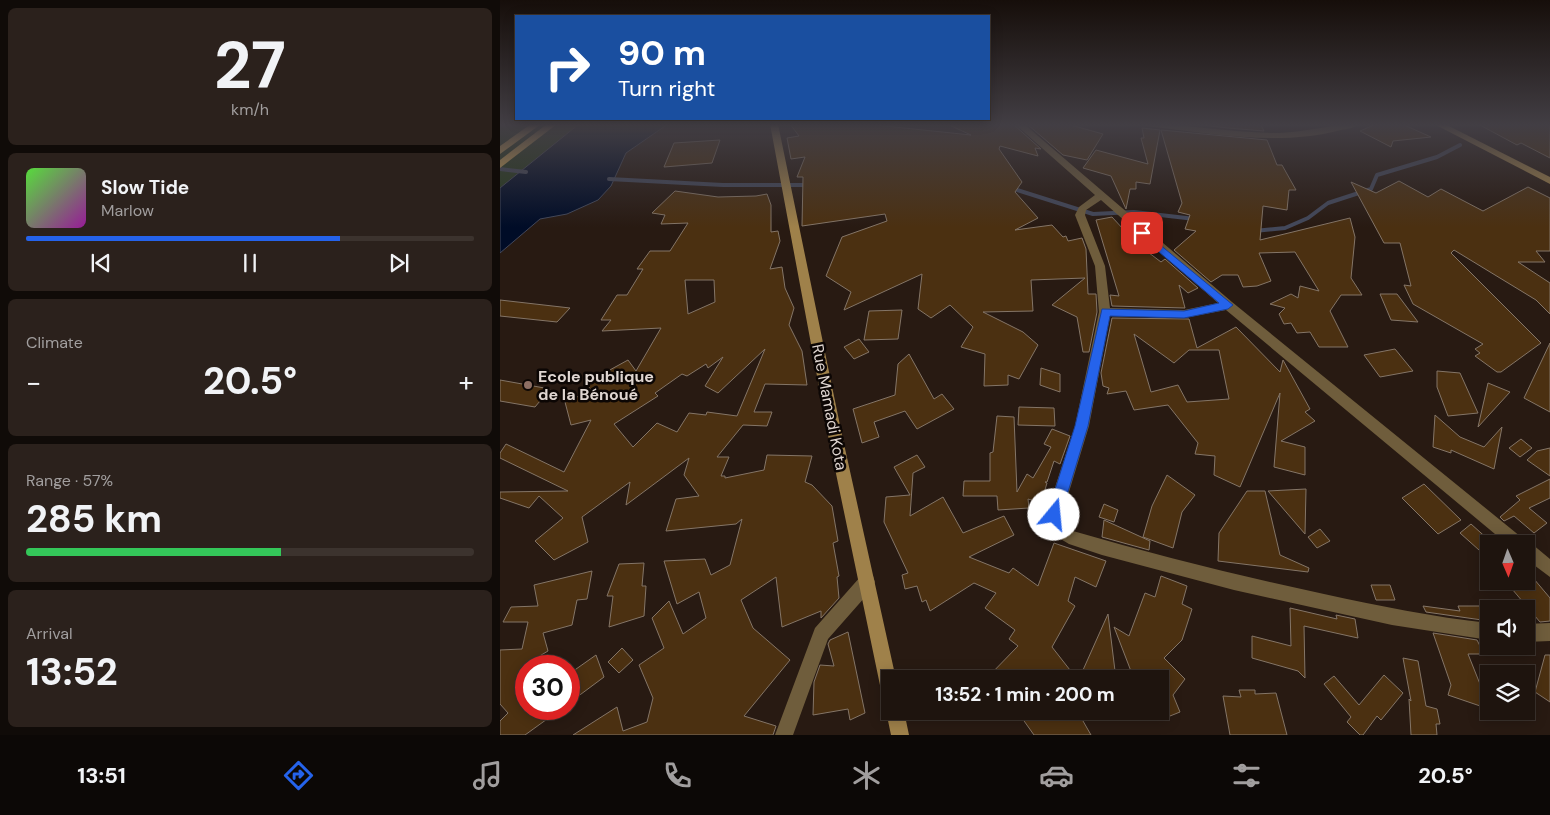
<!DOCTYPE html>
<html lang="en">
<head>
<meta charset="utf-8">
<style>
  :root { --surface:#1e140e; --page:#2b211c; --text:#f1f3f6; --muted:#a19e9e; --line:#3c332e; --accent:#2563eb }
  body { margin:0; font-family:"DM Sans",sans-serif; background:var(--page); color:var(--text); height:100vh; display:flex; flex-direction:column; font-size:19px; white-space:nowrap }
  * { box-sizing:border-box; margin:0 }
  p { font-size:16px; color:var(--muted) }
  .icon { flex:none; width:28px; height:28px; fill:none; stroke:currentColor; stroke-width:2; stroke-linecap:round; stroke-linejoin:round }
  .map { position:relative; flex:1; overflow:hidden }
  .sheet { display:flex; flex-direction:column; gap:8px; padding:8px; background:#100b08; width:500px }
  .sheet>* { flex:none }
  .guide { position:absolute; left:15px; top:15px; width:475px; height:105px; border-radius:0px; box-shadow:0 2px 12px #0003,0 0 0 1px var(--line); background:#1a4fa0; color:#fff; overflow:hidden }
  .needle { width:32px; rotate:178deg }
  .controls { position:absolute; left:980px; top:535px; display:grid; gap:10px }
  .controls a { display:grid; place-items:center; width:55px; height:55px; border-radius:0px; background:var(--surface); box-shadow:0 2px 12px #0003,0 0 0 1px var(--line); font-size:25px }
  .speed { position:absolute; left:15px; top:655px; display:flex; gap:10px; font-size:25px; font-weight:700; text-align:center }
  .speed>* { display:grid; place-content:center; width:65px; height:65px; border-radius:50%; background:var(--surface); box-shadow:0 2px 12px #0003,0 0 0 1px var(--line); line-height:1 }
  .speed .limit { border:8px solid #d22; background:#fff; color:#111 }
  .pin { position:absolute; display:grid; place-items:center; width:42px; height:42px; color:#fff; margin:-21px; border-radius:10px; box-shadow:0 2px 8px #0006 }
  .me { position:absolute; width:55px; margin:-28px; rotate:17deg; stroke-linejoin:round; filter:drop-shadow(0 0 4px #0008) }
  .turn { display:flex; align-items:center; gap:18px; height:105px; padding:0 20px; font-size:22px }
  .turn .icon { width:65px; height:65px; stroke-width:2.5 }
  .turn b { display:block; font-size:35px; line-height:42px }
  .big { font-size:38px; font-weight:700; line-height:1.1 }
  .sheet .card { flex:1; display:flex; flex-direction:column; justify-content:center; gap:8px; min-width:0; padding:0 18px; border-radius:8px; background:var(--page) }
  .sheet .dial { align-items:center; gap:0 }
  .dial b { font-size:65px; line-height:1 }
  .song { display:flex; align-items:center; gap:15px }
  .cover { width:60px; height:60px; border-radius:8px; background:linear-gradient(135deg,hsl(110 70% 55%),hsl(300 70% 35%)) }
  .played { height:5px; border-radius:2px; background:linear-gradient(90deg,var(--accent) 70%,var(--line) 70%) }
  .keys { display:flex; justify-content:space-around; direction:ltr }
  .heat { display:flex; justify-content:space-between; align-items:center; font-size:28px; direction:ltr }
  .charge { height:8px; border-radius:4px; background:linear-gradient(90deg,#34c759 57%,var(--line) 0) }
  .trip { position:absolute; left:381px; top:670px; width:288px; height:50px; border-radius:0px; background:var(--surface); box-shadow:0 2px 12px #0003,0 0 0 1px var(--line); font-weight:700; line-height:50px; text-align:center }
  .tab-bar { display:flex; height:80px; justify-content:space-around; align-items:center; background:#0c0806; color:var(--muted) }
  .tab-bar .icon { width:35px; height:35px }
  .tab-bar .on { color:var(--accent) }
  .tab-bar b { font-size:22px; color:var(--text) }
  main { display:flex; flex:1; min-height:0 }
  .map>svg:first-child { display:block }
</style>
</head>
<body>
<main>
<section class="sheet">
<div class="card dial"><b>27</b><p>km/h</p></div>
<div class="card">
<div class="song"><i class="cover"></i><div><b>Slow Tide</b><p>Marlow</p></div></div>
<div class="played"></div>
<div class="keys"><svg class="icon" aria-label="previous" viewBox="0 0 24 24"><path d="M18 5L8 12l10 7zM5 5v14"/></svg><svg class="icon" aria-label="pause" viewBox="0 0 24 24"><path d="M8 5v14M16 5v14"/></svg><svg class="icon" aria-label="next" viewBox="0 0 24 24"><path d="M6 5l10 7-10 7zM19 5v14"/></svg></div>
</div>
<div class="card"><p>Climate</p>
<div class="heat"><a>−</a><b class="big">20.5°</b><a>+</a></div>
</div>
<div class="card"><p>Range · 57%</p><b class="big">285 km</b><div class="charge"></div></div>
<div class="card"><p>Arrival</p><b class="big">13:52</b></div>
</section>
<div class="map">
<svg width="1050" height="735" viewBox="0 0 1050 735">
  <rect width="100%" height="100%" fill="#281a12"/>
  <polygon fill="#253a1c" points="0,124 79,124 0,188"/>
  <polygon fill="#000c27" stroke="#43485a" points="79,124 168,124 126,153 111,186 98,200 67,214 40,219 0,253 0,188"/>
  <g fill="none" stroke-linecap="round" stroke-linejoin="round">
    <g stroke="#43485a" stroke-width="4">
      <polyline points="0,169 26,172"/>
      <polyline points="109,179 223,185 308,185"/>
      <polyline points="511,188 593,214 634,212 695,219"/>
      <polyline points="754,231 785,228 808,218 828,203 871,189 877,175 937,157 960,145"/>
    </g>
  </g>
  <g fill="#4b3011" stroke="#847567" fill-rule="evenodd">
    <polygon points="290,124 366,124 471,135 447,124 513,124 541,149 535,148 538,156 500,146 499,149 522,182 515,192 538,218 515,230 552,225 563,237 566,236 568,241 582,238 586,249 588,294 596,294 597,312 589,352 583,352 577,317 552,305 585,278 531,280 533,311 483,312 523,332 538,345 519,379 508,375 508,385 484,386 485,354 461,347 473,327 450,305 431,318 418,309 422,274 344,310 351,292 326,276 342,237 387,221 385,214 302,226 303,177 297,177 305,157 291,159 287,138 299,136"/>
    <polygon points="527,124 567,124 603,134 587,160 563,155"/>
    <polygon points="694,124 761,125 764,131 728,128"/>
    <polygon points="876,124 902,124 931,137 893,141 891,147 860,131"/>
    <polygon points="978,124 1050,124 1050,158 1021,143 1017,145"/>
    <polygon points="642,128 660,130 650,184 636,182 636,189 630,189 626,209 611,176 583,168 596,150 648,164 641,138 644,138"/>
    <polygon points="661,130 767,140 777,165 782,165 796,190 789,190 787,210 763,206 760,240 850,218 855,237 851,278 862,295 841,295 830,311 848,347 819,347 810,332 797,333 791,323 784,324 779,314 785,308 770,304 791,294 798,298 800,286 819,291 795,252 759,253 771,281 757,286 743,287 738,275 722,275 711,282 674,250 696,231 685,229 690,215 678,212 682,203"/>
    <polygon points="220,140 212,163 164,167 174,143"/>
    <polygon points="899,181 928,197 941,189 983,211 1028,187 1050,198 1050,251 1036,251 1045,262 1018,262 1050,283 1050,314 1036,300 954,250 951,253 1041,343 1001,372 997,372 975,356 980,353 975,349 983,344 913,304 904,285 911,286 900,243 884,243 851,182 876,193"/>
    <path d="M175 191 218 197 256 196 267 194 271 205V232L278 231 280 241 270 269 282 267 285 288 294 308 289 325 302 351 307 385 265 384 254 412H272L267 426 243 425 217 457H229L221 476H225V478L264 470 267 455 312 456 305 482 312 485 332 506 338 541 333 543 339 576 337 577 339 598 321 618V611L282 627 276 577 241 600 253 628 290 660 244 716 276 726 273 735H73L117 707 123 731 147 722 153 698 139 665 164 648 152 618 169 601 183 634 206 618 199 592 177 604 164 561 205 559 211 575 230 565 242 519 236 524 166 531 176 499 199 496 184 475 189 458 126 505 130 482 82 517 88 542 54 560 35 541 63 518 39 496 29 508 0 498V492L68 491 0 458V453L6 444 64 472 91 420 71 425 65 402 84 394 95 396 86 383 128 360 136 371 161 328 102 331 111 320H101L117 295H127L143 269H137L150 251H170L188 223 161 224 165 215 152 213ZM185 280H214L215 302 188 314ZM265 349 237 416 207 412 206 415 189 413 177 432 157 423 133 447 114 424 158 396 155 393 182 374 187 376 206 364 208 368 223 357 205 386 218 393Z"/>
    <polygon points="612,217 636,243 661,262 665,259 698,288 688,293 679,285 685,308 612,306 610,295 619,296 596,220"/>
    <polygon points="880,294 897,294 918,322 891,320"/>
    <polygon points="0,300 70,308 57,322 0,316"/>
    <polygon points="402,310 398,339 364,340 369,311"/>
    <path d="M612 318 689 319 697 348 736 327 780 372 783 360 810 409 805 412 815 421 781 441 805 447V475L774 467 780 393 740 487 714 475 715 456 695 454 698 443 668 405 634 410 626 391 607 394 609 388 603 386 601 373ZM634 334 674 363 689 350H719L729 399 687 402 678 385 651 392Z"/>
    <polygon points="359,339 369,352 354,359 344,347"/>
    <polygon points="1050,343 1050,412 1024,398"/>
    <polygon points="895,349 913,371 880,377 864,355"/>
    <polygon points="409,354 434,399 442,394 454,409 417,429 405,411 374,422 379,437 362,443 353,409 395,395 398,364"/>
    <polygon points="541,368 560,374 560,392 540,385"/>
    <polygon points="937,371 960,373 978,413 948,416 937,387"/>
    <polygon points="0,380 50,389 35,407 0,401"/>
    <polygon points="988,383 1010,392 978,427"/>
    <polygon points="519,407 554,408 555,426 518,425"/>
    <polygon points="935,415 960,437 984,447 1002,427 994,469 951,450 951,453 933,447"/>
    <polygon points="497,416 514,417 517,492 527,474 533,478 551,447 544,444 552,429 570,436 560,464 554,461 547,482 545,482 547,483 541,503 528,499 529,508 498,510 497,496 463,496 464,481 490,481 490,453 493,452"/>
    <polygon points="1021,439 1032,448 1020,457 1009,448"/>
    <polygon points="1050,448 1050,476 1027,460 1037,451"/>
    <polygon points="417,455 425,467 413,473 410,516 443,497 463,533 504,516 514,535 469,557 509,573 513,568 538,586 554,543 606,561 596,587 575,577 568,601 575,606 552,647 577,679 486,679 518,646 509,639 515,630 485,608 496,593 474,583 430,611 426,600 422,602 417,586 405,589 402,575 408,573 384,522 386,497 410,495 394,467"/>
    <polygon points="667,475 695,495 682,512 673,548 643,537 652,506"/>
    <polygon points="1050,479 1050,498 1029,508 1047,523 1034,533 1014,516 1004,521 1000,517 1020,500 1016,496"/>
    <polygon points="924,484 961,520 938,534 902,498"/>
    <polygon points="806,489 805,534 768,491"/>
    <polygon points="747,491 765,491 780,555 809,568 808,572 718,561 719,533"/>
    <polygon points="604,504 618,510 614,522 599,517"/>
    <polygon points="604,520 650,541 649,550 602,537"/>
    <polygon points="971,524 990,541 979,550 960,533"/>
    <polygon points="820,529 830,541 817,548 808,537"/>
    <polygon points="144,563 142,586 146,586 144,616 109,627 113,596 107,596 119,564"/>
    <polygon points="92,571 87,599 77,600 72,625 43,633 48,651 26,664 26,709 61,709 25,735 0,735 0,721 8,713 0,704 0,650 22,649 28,622 3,622 11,607 38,606 34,585"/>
    <polygon points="661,576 687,586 682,604 692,609 682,640 664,658 685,679 673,695 680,712 660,720 660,679 634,679 614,627 629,636 645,593 655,597"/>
    <polygon points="1034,579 1050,598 1050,621 1040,622 1012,589"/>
    <polygon points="871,585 890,585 895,600 876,600"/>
    <polygon points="923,606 960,611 958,606 983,606 989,621 926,612"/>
    <polygon points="790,608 837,619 836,615 855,619 858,638 804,626 805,678 798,671 752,658 752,636 791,646"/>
    <polygon points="608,614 616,679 579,679"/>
    <polygon points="348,632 365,713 350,720 348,709 313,715 314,682 320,665 334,666 328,644 330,640"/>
    <polygon points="933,633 977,640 984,654 968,654 984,694 989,695 989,709 948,695 951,685"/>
    <polygon points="122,648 133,660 119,673 108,662"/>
    <polygon points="96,655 104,677 69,703 69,674"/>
    <polygon points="1045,655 1050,655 1050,702 1035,692"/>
    <polygon points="903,658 918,661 926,706 937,709 940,724 936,724 937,735 911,735 909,699 911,701"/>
    <polygon points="884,675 903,693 881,720 877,716 863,735 860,735 847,722 851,717 824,684 834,676 859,705"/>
    <polygon points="739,690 755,690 755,694 776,693 787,735 730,735 723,696 741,697"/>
    <polygon points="517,711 582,711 579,714 591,735 534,735"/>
  </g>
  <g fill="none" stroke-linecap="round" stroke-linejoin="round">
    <g fill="#6f5d3c" fill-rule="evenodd">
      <path d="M515 124H524L732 302 1026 541 1032 544 1050 559V577L1026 559V544H1007L726 310 684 318 610 316 589 426 562 515 565 525 573 531C656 555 739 576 824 594 879 606 933 617 989 623V640L892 625 734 590 602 555 569 544 554 535 546 515 575 426 599 312 595 266 575 215 579 207 595 195ZM601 200 718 303 684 310 610 308 605 266 585 215 586 210Z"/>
      <path d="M642 124C688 124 733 133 779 133 806 132 832 124 859 124 854 128 847 129 841 130 778 147 709 133 646 126Z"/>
      <polygon points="367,574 373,576 375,582 373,588 328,639 293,735 275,735 315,628 361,576"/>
      <polygon points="1050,623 1050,641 1026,642 1026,624"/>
    </g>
    <g fill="#9f814a" fill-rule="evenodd">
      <polygon points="270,124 278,124 342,435 396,679 390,679 390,699 384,696 381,690 328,435"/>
      <polygon points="934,124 945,124 1050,177 1050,184"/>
      <polygon points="388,704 390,704 390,711 404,711 409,735 391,735 386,711"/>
    </g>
    <g fill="#d4aa59" fill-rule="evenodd">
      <polygon points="31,124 41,124 0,154 0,146"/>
      <polygon points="47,124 57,124 0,168 0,160"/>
    </g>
  </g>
  <linearGradient id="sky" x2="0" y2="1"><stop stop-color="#160e0a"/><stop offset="0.55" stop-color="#423e44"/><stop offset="1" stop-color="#423e44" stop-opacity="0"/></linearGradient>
  <rect width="1050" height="227" fill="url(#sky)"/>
  <polygon fill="#2563eb" stroke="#184099" points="642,230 733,305 728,309 684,318 610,316 588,426 561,515 559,520 554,522 549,520 547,515 575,426 602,309 684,311 719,303 639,235 638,233"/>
  <circle fill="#8d6e63" stroke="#0c0604" stroke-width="2" cx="28" cy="385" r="5"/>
  <g text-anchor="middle" stroke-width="5" stroke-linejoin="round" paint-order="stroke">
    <g font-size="16" font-weight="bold" fill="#dfd5d0" stroke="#0c0604" text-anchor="start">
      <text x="38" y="382">Ecole publique<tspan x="38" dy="18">de la Bénoué</tspan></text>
    </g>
    <g font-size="16" fill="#dfd5d0" stroke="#0c0604">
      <text transform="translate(330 407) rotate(79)" y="6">Rue Mamadi Kota</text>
    </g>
  </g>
</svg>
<div class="controls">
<a><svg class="needle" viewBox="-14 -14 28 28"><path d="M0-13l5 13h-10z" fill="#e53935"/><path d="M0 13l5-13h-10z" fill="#a19e9e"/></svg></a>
<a><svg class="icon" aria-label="sound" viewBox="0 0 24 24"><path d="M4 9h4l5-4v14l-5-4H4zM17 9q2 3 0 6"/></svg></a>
<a><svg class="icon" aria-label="layers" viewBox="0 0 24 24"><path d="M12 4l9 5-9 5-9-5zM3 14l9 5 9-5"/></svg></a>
</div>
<div class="speed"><div class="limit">30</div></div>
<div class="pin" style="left:642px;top:233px;background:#d93025"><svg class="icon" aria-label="arrive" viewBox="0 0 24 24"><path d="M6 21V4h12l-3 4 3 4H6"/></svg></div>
<svg class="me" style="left:554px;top:515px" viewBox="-20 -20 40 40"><circle r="19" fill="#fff"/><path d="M0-13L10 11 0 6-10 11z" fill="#2563eb"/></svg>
<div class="trip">13:52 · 1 min · 200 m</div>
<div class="guide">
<div class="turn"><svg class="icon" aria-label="right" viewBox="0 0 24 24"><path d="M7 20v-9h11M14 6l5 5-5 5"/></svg><div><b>90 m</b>Turn right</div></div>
</div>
</div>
</main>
<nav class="tab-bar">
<b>13:51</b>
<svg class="icon on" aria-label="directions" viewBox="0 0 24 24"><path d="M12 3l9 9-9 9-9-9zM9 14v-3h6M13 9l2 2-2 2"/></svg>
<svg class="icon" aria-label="music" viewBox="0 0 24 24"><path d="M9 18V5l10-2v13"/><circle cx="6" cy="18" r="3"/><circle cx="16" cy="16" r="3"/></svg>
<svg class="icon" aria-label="phone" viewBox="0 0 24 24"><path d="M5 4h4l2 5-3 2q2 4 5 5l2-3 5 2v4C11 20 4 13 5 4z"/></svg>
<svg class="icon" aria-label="climate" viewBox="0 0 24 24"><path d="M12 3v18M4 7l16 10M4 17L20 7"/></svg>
<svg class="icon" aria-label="car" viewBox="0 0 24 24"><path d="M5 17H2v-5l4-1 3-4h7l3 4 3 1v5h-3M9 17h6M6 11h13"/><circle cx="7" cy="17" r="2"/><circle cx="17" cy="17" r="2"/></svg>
<svg class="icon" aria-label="filters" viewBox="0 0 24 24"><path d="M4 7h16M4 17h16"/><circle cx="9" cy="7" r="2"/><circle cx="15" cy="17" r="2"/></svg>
<b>20.5°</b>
</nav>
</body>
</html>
